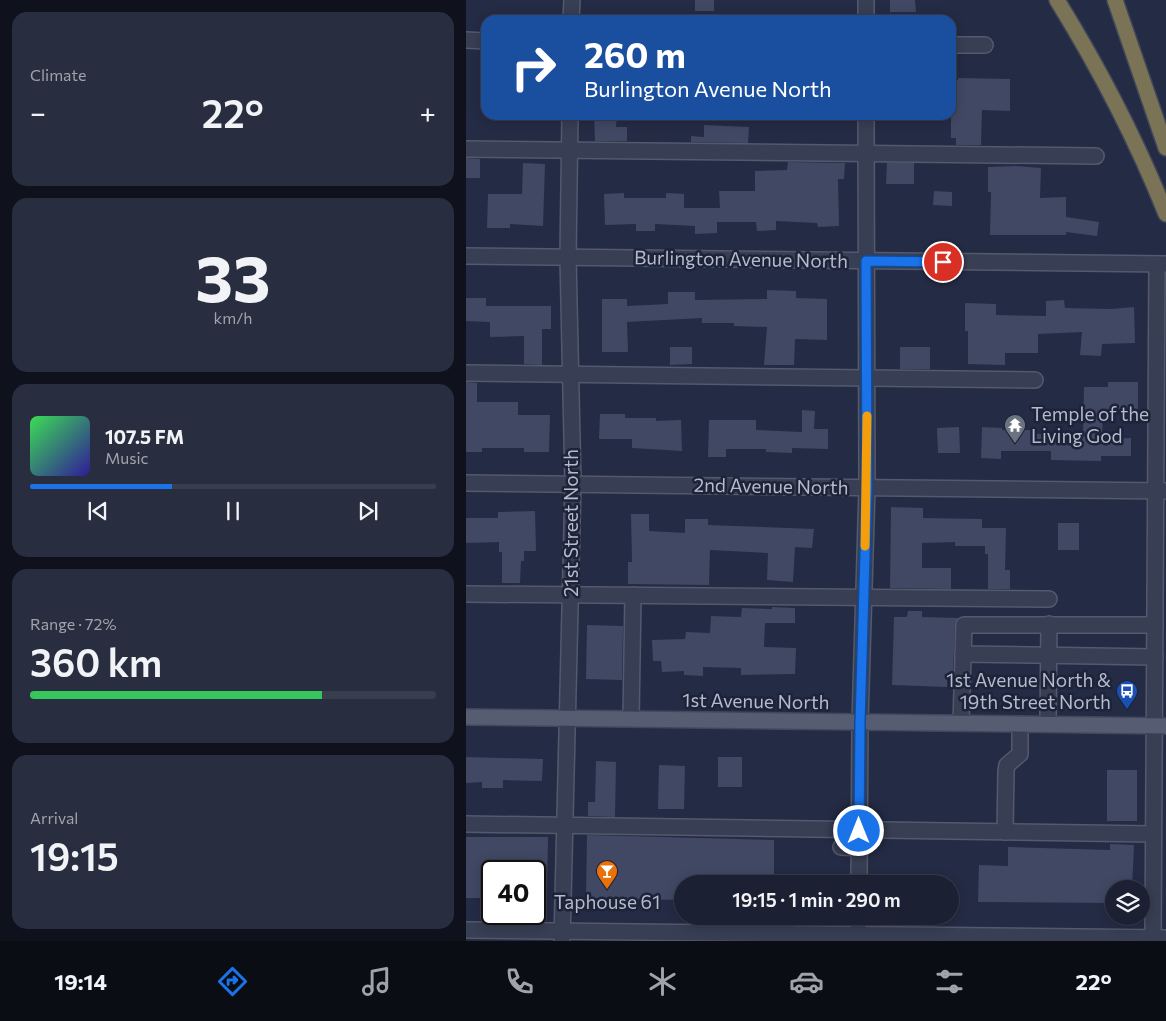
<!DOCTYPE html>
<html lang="en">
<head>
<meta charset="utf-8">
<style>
  :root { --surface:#1b2033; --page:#282d3f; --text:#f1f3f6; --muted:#a0a3ac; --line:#393e4e; --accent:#1a73e8 }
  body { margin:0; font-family:Commissioner,sans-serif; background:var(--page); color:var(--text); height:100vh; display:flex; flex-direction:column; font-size:19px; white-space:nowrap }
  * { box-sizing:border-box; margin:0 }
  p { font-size:16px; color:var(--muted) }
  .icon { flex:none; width:28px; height:28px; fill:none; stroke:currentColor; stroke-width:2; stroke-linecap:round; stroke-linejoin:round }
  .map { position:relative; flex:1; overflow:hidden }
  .details { display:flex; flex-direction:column; gap:12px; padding:12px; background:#0f121c; width:466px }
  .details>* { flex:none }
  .banner { position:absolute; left:15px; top:15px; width:475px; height:105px; border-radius:15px; box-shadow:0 2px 12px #0003,0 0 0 1px var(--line); background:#1a4fa0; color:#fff; overflow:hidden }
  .tools { position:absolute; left:639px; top:880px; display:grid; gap:10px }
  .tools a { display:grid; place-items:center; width:45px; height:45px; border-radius:50%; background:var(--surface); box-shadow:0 2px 12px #0003,0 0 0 1px var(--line); font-size:25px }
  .speed { position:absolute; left:15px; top:860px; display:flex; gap:10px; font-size:25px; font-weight:700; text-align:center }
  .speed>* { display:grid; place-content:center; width:65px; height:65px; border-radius:50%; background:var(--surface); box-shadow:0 2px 12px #0003,0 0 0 1px var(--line); line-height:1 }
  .speed .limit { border:2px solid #111; border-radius:8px; background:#fff; color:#111 }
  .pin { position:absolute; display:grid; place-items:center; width:42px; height:42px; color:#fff; margin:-21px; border:2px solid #fff; border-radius:50%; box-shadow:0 1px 5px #0007 }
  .me { position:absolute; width:55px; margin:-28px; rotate:0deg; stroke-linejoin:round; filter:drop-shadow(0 0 4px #0008) }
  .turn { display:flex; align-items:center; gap:18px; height:105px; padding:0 20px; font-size:22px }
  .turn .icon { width:65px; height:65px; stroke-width:2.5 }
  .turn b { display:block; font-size:35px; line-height:42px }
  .big { font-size:38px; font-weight:600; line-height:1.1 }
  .details .tile { flex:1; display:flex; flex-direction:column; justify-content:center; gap:8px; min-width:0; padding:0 18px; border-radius:15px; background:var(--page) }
  .details .dial { align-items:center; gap:0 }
  .dial b { font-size:65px; line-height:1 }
  .song { display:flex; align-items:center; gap:15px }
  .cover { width:60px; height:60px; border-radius:8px; background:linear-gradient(135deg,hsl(130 70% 55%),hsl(250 70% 35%)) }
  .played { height:5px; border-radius:2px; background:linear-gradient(90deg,var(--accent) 35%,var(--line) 35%) }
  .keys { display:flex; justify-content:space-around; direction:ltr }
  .heat { display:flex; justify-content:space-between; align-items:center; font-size:28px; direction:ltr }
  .charge { height:8px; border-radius:4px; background:linear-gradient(90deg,#34c759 72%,var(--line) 0) }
  .trip { position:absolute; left:208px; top:875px; width:285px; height:50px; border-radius:25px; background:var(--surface); box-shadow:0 2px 12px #0003,0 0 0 1px var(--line); font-weight:600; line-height:50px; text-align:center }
  .tabs { display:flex; height:80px; justify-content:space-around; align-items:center; background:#0b0d14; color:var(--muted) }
  .tabs .icon { width:35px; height:35px }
  .tabs .on { color:var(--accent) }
  .tabs b { font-size:22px; color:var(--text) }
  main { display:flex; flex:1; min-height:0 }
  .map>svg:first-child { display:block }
</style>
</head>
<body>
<main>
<section class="details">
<div class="tile"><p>Climate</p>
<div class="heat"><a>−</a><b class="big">22°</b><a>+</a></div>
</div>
<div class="tile dial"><b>33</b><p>km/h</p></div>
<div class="tile">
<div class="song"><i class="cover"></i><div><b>107.5 FM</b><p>Music</p></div></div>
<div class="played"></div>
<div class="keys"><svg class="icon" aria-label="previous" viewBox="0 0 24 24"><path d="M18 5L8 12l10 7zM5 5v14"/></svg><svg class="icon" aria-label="pause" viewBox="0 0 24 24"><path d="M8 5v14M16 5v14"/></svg><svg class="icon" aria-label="next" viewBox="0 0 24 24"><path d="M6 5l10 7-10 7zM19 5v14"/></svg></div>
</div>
<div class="tile"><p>Range · 72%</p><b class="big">360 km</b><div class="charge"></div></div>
<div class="tile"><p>Arrival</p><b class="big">19:15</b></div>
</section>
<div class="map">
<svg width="700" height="941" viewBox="0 0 700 941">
  <rect width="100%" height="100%" fill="#242b44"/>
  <g fill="#404864">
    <rect x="229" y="0" width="19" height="11"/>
    <polygon points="424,0 449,0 450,12 424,12"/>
    <polygon points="492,78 544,79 544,111 516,110 515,145 490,145 490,138 485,138 485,80 492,80"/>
    <polygon points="128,115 151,115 150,127 161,127 161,141 129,141"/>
    <polygon points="238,125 283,127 282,143 225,142 225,136 238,137"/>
    <polygon points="0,158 14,159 14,178 0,178"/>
    <polygon points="322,162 379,163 378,179 372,179 373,226 352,227 351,223 310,221 310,230 291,231 290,222 251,222 251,233 229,234 229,226 189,224 189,231 170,231 170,224 139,225 138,194 158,193 158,198 200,198 200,193 218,194 218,208 254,208 253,191 289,191 289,171 321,170"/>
    <polygon points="57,163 79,164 77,226 44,224 44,228 21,228 22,194 56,194"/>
    <polygon points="421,163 448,163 448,184 420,184"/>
    <polygon points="550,166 575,168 574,198 600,197 600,217 633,222 631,236 600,232 600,235 524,235 525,192 522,192 522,167"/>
    <polygon points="468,191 486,192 486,206 467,205"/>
    <polygon points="301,290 330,291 330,298 361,299 361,340 329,339 328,365 298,365 301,327 268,326 268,323 236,323 236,318 161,322 162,352 136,352 136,299 161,299 161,306 202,304 202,292 229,292 229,300 301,299"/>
    <polygon points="0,298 20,298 20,306 85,306 85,329 76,329 76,365 58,364 58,336 24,337 24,322 0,321"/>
    <polygon points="598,300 599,308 645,309 668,307 669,343 636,344 635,356 614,355 616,332 572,334 572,353 539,353 539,365 502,364 502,331 499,331 499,303 530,304 530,315 580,316 580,301"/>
    <polygon points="204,347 226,347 226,364 204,365"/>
    <rect x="434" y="347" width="30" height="22"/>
    <polygon points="0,382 11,383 11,402 52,402 52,415 84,415 83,452 58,452 58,448 16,448 16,452 0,452"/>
    <polygon points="642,382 672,382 672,409 637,410 636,439 665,438 665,456 635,456 635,461 585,460 585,451 535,451 535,459 515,458 516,427 536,428 536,430 570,430 570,434 617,433 618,387 642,387"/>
    <polygon points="336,410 349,411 348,429 362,429 362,449 326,448 326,453 300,452 300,449 260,449 260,457 242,457 243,420 290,420 290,430 336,432"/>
    <polygon points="134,414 159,414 159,418 190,418 190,421 215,420 216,451 166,448 166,439 133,439"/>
    <polygon points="493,427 494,453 472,453 471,428"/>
    <polygon points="425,507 457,508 457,518 516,519 516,528 540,528 539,570 544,570 544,589 522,589 522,554 519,554 519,546 489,546 489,542 456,543 456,568 485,568 485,589 424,588"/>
    <polygon points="69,511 70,551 58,551 58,561 55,561 54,583 36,583 36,552 33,552 33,542 0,543 0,518 32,518 32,512"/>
    <polygon points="165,514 183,514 183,531 219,533 219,519 242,519 242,525 348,529 346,548 329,547 327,582 301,580 302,553 244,550 243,585 162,584 162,562 166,562"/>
    <rect x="592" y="523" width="21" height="27"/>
    <polygon points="306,607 329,608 329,623 299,623 298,647 330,648 329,674 275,675 275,668 237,667 237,676 218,675 218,671 196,672 195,661 187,661 186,640 219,639 220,632 244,633 245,616 275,617 276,608 306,609"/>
    <polygon points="442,611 456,611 456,617 492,618 489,625 487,673 481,673 481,687 426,685 428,617 441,617"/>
    <polygon points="121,625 157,626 156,680 120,679"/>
    <polygon points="0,757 77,759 76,781 37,780 37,788 16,788 16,782 0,783"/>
    <rect x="252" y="757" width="24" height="30"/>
    <polygon points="130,761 150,762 149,817 122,816 122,802 129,802"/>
    <polygon points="193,765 219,766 218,809 192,809"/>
    <rect x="641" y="770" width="30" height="51"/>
    <polygon points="121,835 308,840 308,884 216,884 216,900 120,898"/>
    <polygon points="0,837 82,837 81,894 69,903 69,871 26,871 26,898 0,898"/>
    <polygon points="644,844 668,845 666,889 648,889 648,903 512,902 513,865 542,866 542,847 644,850"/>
  </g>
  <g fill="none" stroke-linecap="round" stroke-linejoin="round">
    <g stroke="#54596d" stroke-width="18">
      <g id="minor">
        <polyline points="400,0 400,20"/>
        <polyline points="105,20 106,0"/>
        <polyline points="0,40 20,41"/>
        <polyline points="485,45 519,45"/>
        <polyline points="0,149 630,156"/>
        <polyline points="0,256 700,264"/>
        <polyline points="0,373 569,380"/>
        <polyline points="0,483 700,491"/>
        <polyline points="0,594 583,599"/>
        <polyline points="497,654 689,657"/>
        <polyline points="165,719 167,595"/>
        <polyline points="495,723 498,625 689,625"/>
        <polyline points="582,724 583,624"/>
        <polyline points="0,824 687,834"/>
        <polyline points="539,832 540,771 541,765 554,754 554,724"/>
        <polyline points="375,847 393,848"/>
        <polyline points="393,884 394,722 401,488 400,115"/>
        <polyline points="0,930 700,938"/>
        <polyline points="320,934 321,916"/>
        <polyline points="96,941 107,484 102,257 104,115"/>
        <polyline points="392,941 392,916"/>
        <polyline points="687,941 691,264"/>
      </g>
    </g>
    <g stroke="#42475c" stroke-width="18">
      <polyline id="major" points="0,717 700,726"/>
    </g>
    <g stroke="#40465a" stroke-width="18">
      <g id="highway">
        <path d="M591 0C633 68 670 139 700 214"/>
        <polyline points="649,0 700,148"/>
      </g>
    </g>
    <use href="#minor" stroke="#383e53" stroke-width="15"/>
    <use href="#major" stroke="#565d73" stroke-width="15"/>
    <use href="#highway" stroke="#7a7355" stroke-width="15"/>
  </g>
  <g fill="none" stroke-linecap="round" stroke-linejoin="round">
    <g stroke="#114b97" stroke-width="12">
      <polyline id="route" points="393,831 394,722 401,488 400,261 477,262"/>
    </g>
    <use href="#route" stroke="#1a73e8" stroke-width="9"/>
    <polyline stroke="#f59e0b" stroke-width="9" points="399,546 401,416"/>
  </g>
  <defs>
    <g id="temple-pin" transform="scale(1.125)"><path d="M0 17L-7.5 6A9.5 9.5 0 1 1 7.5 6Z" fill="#6b7280" stroke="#1d2339"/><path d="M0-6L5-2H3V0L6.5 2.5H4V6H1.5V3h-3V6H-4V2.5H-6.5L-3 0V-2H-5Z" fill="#fff"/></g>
    <g id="bus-pin" transform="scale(1.125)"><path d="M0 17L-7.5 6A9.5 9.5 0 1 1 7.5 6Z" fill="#1a4fb4" stroke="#1d2339"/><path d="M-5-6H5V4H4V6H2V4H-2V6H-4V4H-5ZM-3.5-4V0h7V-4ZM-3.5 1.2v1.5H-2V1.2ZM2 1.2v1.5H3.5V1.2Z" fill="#fff"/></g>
    <g id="bar-pin" transform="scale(1.125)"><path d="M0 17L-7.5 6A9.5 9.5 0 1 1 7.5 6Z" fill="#e8710a" stroke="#1d2339"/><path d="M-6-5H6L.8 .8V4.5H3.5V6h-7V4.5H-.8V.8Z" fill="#fff"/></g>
  </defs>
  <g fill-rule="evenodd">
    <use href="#temple-pin" x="549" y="425"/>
    <use href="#bus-pin" x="661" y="691"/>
    <use href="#bar-pin" x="141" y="871"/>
  </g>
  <g text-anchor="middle" stroke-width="5" stroke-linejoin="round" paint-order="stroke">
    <g font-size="19" fill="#b6bacd" stroke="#1d2339">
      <text transform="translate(275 259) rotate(1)" y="7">Burlington Avenue North</text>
      <text transform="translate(305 486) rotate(1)" y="7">2nd Avenue North</text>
      <text transform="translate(105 523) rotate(-90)" y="7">21st Street North</text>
      <text transform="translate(290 701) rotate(1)" y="7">1st Avenue North</text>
    </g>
    <g font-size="19" fill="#b6bacd" stroke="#1d2339" text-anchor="start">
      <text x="565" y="421">Temple of the<tspan x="565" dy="22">Living God</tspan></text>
      <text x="645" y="687" text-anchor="end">1st Avenue North &amp;<tspan x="645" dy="22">19th Street North</tspan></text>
      <text x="141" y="909" text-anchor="middle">Taphouse 61</text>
    </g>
  </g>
</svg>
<div class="tools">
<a><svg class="icon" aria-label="layers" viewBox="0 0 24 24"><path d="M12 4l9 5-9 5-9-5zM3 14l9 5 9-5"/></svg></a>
</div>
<div class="speed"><div class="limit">40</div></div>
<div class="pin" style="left:477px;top:262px;background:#d93025"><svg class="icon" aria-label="arrive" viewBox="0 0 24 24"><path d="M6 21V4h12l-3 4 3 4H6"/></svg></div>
<svg class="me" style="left:393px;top:831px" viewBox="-20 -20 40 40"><circle r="17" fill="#1a73e8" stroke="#fff" stroke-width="3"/><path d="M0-11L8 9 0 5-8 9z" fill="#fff"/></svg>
<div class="trip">19:15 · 1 min · 290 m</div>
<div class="banner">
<div class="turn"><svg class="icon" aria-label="right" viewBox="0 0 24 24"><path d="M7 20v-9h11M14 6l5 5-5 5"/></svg><div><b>260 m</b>Burlington Avenue North</div></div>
</div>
</div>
</main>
<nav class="tabs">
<b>19:14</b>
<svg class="icon on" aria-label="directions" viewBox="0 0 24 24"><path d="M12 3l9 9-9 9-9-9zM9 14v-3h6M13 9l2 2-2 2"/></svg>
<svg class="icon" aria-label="music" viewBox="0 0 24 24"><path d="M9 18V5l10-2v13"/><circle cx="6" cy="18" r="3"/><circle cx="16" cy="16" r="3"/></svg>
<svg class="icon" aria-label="phone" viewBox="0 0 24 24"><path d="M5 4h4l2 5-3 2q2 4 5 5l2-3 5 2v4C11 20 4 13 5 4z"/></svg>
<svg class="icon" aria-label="climate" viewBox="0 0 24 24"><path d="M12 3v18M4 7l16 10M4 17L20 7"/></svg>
<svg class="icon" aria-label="car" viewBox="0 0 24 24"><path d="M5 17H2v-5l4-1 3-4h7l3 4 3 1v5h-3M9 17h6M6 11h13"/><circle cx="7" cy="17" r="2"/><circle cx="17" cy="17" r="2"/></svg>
<svg class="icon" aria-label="filters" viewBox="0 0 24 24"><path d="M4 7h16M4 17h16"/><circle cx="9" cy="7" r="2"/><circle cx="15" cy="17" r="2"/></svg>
<b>22°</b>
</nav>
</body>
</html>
